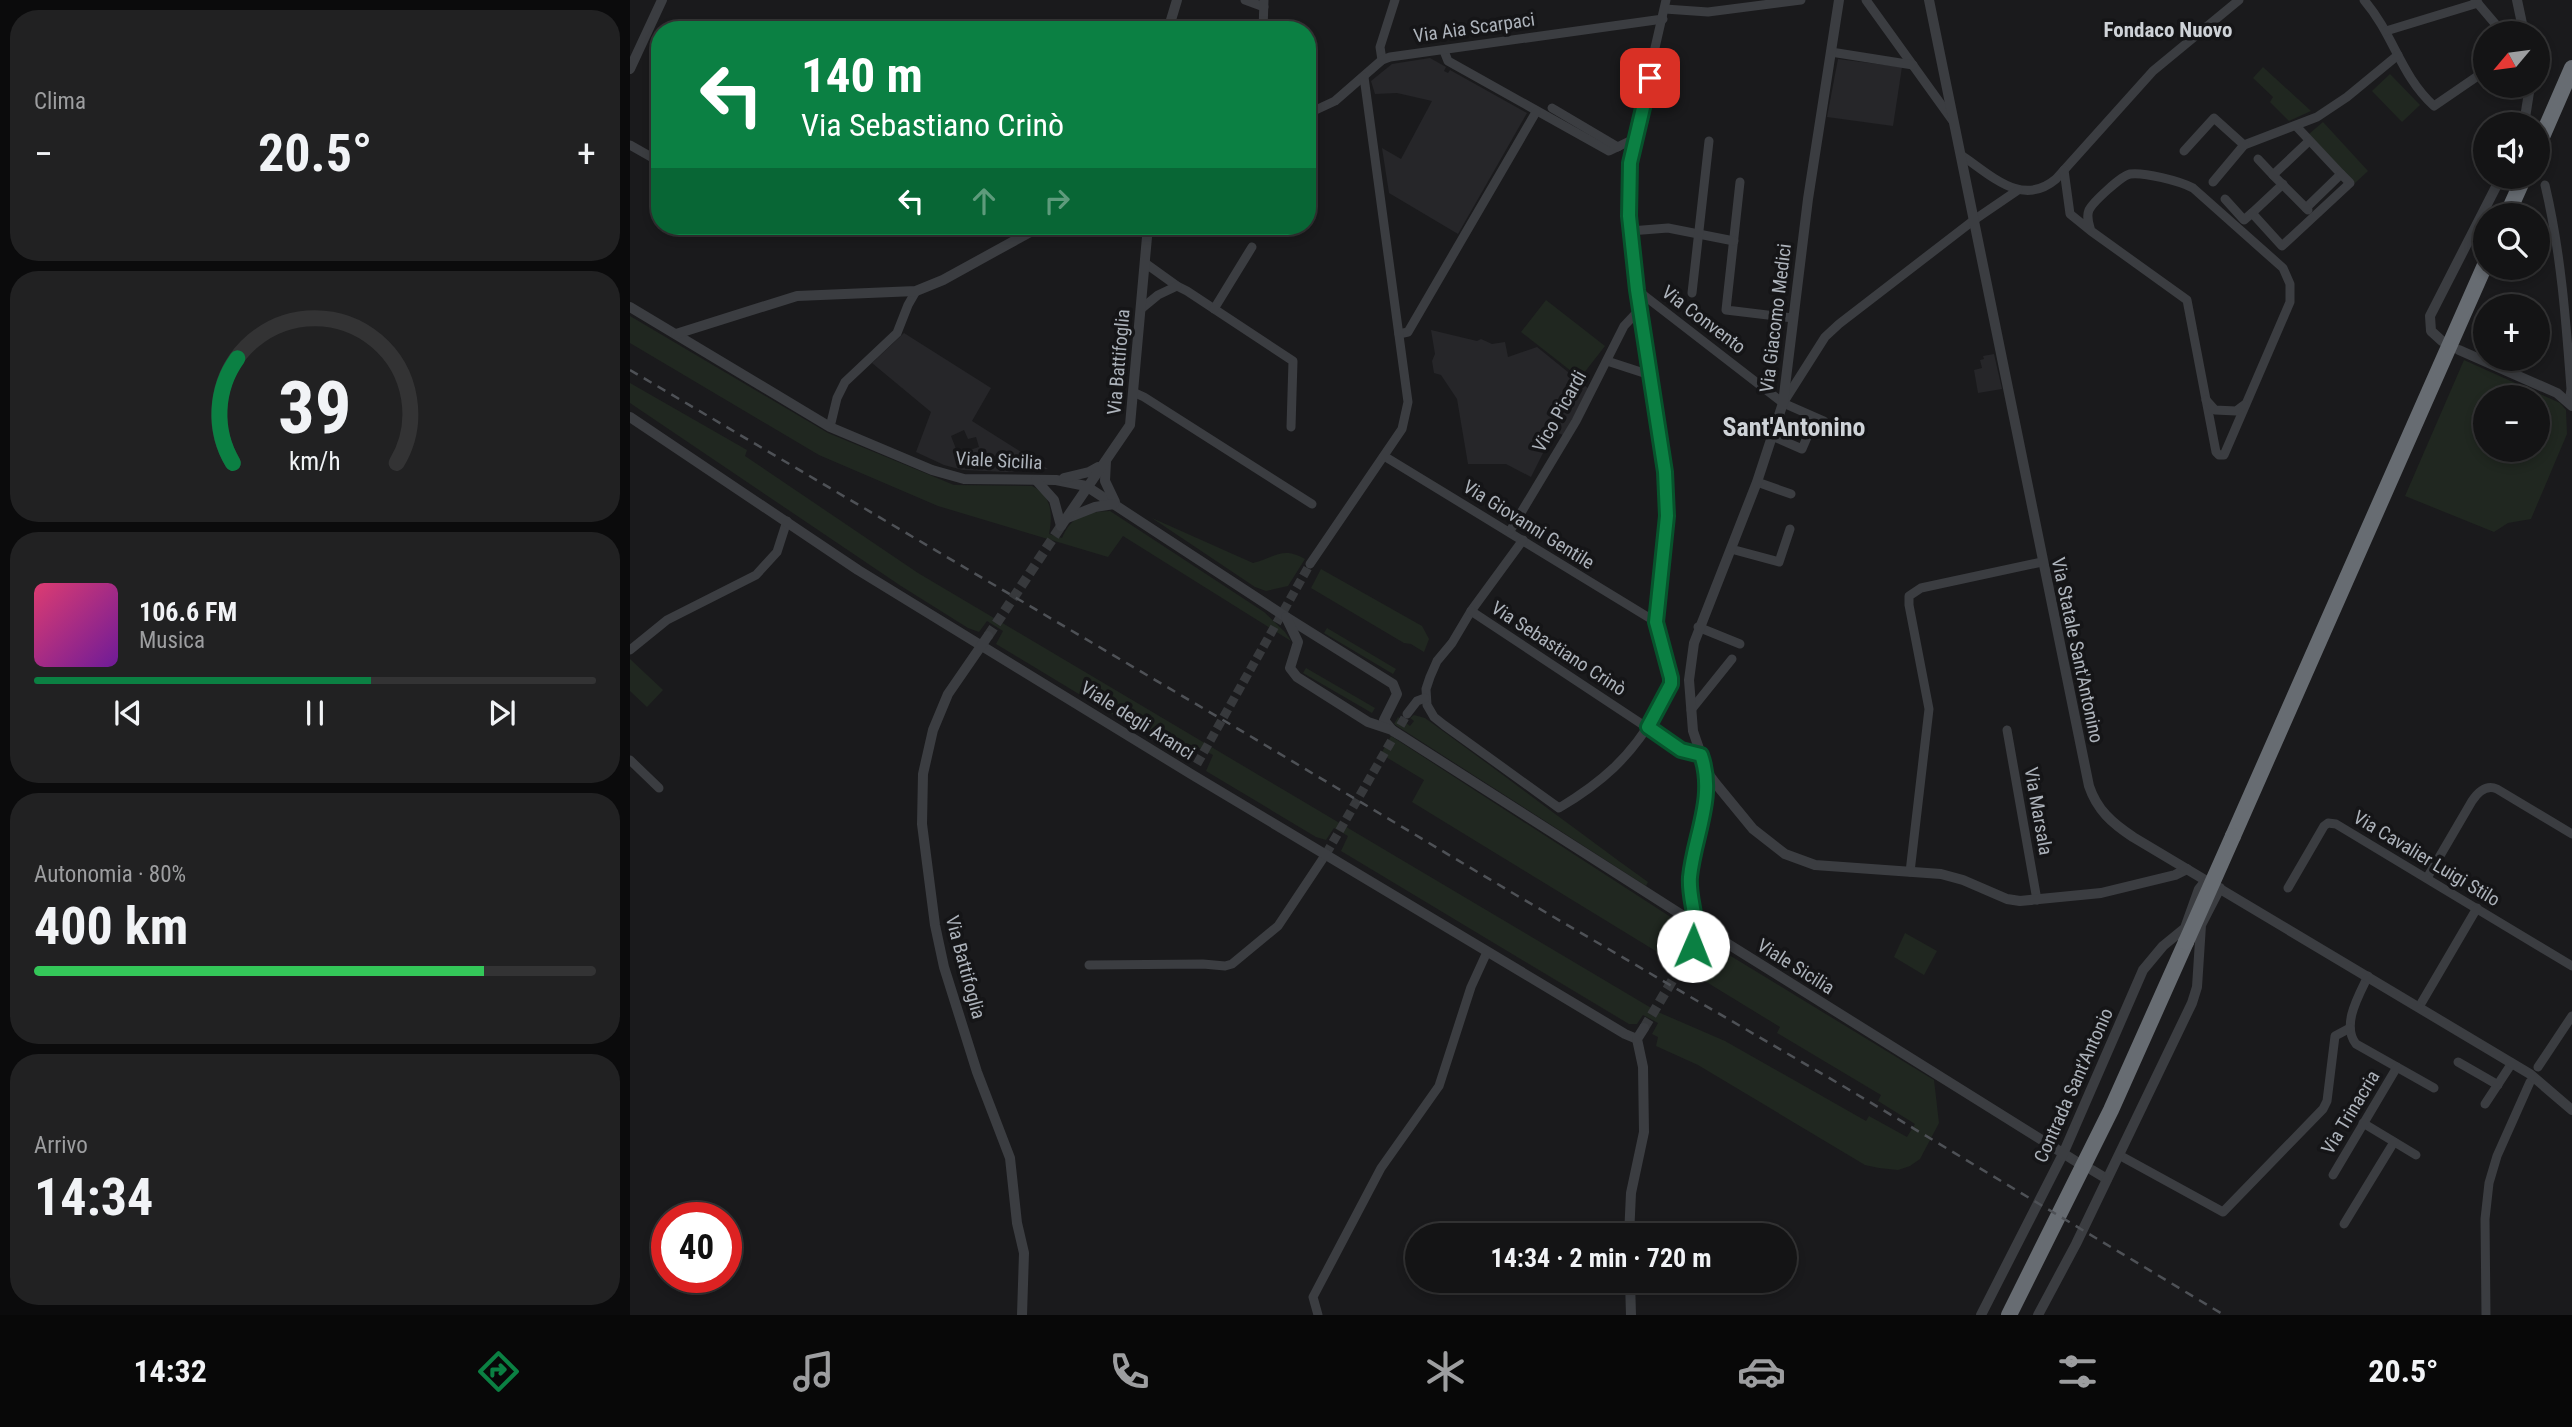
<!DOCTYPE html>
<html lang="it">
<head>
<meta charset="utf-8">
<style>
  :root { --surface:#141415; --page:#212122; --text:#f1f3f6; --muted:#9d9ea0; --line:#333334; --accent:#0b8043 }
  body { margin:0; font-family:"Roboto Condensed",sans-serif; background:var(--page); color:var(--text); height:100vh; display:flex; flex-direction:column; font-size:26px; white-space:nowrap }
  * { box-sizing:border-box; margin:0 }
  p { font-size:23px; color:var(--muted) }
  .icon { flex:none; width:38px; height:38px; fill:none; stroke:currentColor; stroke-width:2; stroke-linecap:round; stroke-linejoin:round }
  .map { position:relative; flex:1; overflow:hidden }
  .details { display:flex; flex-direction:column; gap:10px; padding:10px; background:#0b0b0c; width:630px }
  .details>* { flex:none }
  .top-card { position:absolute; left:21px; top:21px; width:665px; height:214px; border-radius:28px; box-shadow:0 4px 10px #0003,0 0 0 2px var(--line); background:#0b8043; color:#fff; overflow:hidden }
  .needle { width:46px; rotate:241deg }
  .controls { position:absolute; left:1843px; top:21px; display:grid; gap:14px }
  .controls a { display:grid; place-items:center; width:77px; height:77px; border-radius:50%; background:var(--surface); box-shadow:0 4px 10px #0003,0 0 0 2px var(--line); font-size:35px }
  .speed { position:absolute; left:21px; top:1202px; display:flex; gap:14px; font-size:35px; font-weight:700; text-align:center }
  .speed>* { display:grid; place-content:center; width:91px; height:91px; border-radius:50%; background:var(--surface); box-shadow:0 4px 10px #0003,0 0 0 2px var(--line); line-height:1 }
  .speed .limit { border:10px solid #d22; background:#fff; color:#111 }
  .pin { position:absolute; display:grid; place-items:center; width:60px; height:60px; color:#fff; margin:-30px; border-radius:14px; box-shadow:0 4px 10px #0006 }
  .me { position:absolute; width:77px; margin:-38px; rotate:1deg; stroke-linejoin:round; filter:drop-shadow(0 0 5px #0008) }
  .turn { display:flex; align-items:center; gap:24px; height:147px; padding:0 35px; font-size:32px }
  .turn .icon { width:91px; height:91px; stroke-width:2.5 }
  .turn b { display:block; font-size:49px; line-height:60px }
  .lanes { display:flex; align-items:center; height:66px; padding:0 35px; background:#0003; justify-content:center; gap:35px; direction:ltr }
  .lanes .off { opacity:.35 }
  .big { font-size:52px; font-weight:700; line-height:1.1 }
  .details .tile { flex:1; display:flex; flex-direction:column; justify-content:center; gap:10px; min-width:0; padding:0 24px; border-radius:28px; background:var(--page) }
  .details .dial { align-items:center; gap:0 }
  .dial svg { height:182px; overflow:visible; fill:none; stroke:var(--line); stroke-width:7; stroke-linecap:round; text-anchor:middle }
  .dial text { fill:var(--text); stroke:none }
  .song { display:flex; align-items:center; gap:21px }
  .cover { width:84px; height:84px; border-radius:10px; background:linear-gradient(135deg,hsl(340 70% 55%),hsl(280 70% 35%)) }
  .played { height:7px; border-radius:4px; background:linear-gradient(90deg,var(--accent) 60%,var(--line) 60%) }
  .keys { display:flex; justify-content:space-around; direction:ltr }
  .heat { display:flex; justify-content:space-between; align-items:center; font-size:38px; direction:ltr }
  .charge { height:10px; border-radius:5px; background:linear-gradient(90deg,#34c759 80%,var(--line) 0) }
  .trip { position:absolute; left:775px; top:1223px; width:392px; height:70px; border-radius:35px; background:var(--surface); box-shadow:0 4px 10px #0003,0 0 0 2px var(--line); font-weight:700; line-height:70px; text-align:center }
  .dock { display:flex; height:112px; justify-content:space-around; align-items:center; background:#080808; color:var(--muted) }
  .dock .icon { width:49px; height:49px }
  .dock .active { color:var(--accent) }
  .dock b { font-size:32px; color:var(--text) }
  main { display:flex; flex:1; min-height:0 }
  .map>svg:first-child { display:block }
</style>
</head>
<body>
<main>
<section class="details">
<div class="tile"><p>Clima</p>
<div class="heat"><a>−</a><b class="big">20.5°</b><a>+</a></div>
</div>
<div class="tile dial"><svg viewBox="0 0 100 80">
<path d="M14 69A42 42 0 1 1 86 69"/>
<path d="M14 69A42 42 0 0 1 16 23" stroke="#0b8043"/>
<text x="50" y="56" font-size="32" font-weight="700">39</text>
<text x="50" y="72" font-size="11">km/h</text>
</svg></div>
<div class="tile">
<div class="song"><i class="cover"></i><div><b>106.6 FM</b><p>Musica</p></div></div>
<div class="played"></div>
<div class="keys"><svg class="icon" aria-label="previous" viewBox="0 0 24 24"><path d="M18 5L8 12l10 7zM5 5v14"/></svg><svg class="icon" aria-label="pause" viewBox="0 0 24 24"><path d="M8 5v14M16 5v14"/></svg><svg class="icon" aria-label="next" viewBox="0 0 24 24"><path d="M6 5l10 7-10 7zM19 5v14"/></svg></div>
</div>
<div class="tile"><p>Autonomia · 80%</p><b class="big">400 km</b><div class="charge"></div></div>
<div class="tile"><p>Arrivo</p><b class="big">14:34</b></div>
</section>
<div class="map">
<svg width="1942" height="1315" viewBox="0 0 1942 1315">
  <rect width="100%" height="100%" fill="#1a1a1c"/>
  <g fill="#262629" fill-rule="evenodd">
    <polygon points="800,58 816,67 814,71 818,73 820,70 897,113 828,234 759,193 752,148 771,159 802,101 767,93 745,94 741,81 762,64"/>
    <polygon points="1208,59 1272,67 1263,126 1197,117"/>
    <polygon points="801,330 847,341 851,339 862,344 875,342 878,357 907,347 959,389 933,435 924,431 901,477 876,464 838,464 827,399 811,375 804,373 802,361 805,354"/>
    <path d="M274 333 361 388 342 421 418 469 376 472 333 470 314 465 286 452 301 412 242 363ZM334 430 338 439 346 437 349 447 328 454 321 436Z"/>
    <polygon points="1364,354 1372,389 1348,393 1344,370 1352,368 1350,360 1354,359 1353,356"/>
  </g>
  <g fill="#202720" fill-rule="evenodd">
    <polygon points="1633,67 1681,111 1659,121 1640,102 1643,97 1623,78"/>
    <polygon points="1760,74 1790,105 1772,122 1742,91"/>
    <polygon points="1693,122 1738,171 1725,183 1679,134"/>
    <polygon points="916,300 975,346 950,378 891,332"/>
    <path d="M0 316 198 433 324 485 402 486C422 496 423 514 419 534L432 538C442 515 456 512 480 511L634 612 655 632 661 641 493 536 478 557 308 506 189 455 0 343Z"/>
    <path d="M1834 360 1930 403 1936 410 1937 434 1901 519 1878 523 1864 532 1775 496ZM1908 397V450H1855V397Z"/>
    <path d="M0 383 117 450 115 456 288 573 895 933 1028 1012 1095 1041 1236 1121 1239 1116 1277 1137 1285 1124 1248 1101 1251 1095 1147 1033 1150 1027 782 802 794 780 751 754 761 736 1053 925C1059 935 1055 942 1050 952L1064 961 1075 947H1086L1304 1080 1309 1123 1290 1159 1280 1166 1268 1170 1249 1168 1235 1165 1068 1065 1026 1046 1028 1037 1022 1034 1028 1023 1013 1015 1007 1024H999L711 851 718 836 704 828 696 840 686 837 576 771 583 755 568 747 560 759 553 757 366 644 373 631 357 621 349 632 338 628 271 586 0 403Z"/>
    <path d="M522 518 623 563C645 557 653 546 675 559L658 586 636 591 625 587Z"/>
    <polygon points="691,569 792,626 799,639 794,652 781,644 774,643 681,588"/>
    <polygon points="697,628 766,669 763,674 694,633"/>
    <polygon points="0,659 33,690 17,707 0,691"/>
    <polygon points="676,668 745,708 742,713 673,673"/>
    <path d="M784 715 795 718C870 772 943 828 1018 882L1016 886 764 724 768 717 780 726 784 721 780 718Z"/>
    <polygon points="1275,933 1307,951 1294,975 1264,957"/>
  </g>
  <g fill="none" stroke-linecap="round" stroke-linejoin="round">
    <g stroke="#37393c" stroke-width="9" stroke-dasharray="9 4.5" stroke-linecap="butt">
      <polyline points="567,764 680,564"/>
      <polyline points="696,854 777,714"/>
    </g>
    <g stroke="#37393c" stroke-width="10" stroke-dasharray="10 5" stroke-linecap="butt">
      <polyline points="358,636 431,526"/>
      <polyline points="1014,1028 1063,946"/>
    </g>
    <g stroke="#3b3d41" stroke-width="9">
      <polyline points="615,0 634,7"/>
      <polyline points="1236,0 1323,121"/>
      <path d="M1734 0C1764 35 1770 75 1804 106L1855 71"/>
      <polyline points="1845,0 1873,33"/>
      <polyline points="1035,9 1078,12 1171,0"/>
      <polyline points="633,30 634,0"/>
      <polyline points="1756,31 1848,3"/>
      <polyline points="814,51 818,61 979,151 1004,139"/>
      <polyline points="1201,52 1283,65"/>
      <polyline points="752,60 750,47 765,0"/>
      <polyline points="922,108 988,147"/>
      <polyline points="677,114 705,101 752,60 760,57 1033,19"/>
      <polyline points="1666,126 1711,174 1676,208"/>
      <polyline points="0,145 30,162"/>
      <polyline points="1614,145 1687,117 1717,97 1768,55"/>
      <polyline points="1554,151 1584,118 1614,145 1583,182"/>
      <path d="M1331 155C1361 175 1392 208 1426 179L1523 71 1609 0"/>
      <polyline points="1628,159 1643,175"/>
      <path d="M1434 170 1440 214 1461 231C1459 224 1456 217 1459 210 1463 202 1491 176 1500 174 1514 172 1550 181 1563 188L1653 268 1660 284V302L1594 455H1589L1586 452 1557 300 1461 231"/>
      <polyline points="1110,182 1096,310 1163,318"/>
      <polyline points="1653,184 1622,213 1652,246 1720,183 1711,174"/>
      <path d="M1915 185C1931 252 1936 321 1941 389L1939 402"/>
      <polyline points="1595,199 1614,220 1622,213"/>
      <polyline points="1678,210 1643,175 1679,141"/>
      <polyline points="1000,231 1038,228 1104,241"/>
      <polyline points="515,263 547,286 557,291 663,361 661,427"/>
      <polyline points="1007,290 1153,403 1194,421"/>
      <polyline points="1062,293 1079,141"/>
      <polyline points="511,309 528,295 547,286"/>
      <polyline points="584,309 622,247"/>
      <polyline points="769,334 778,332 906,112"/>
      <polyline points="977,361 1020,375"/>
      <polyline points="503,392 514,397 682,504"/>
      <polyline points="1155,400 1195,337 1209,324 1344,220 1388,190"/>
      <polyline points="1576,400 1585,410 1606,411 1614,405"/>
      <polyline points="200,427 207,398 215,382 267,333 278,305 286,291"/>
      <polyline points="1142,436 1172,449 1178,435"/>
      <polyline points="754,456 1026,622"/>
      <polyline points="1127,482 1161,494"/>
      <polyline points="880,531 946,421 994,326 1010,309"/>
      <path d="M893 540 841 611 822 643 807 661 800 677 796 689 797 705 804 717 814 725 929 808C971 783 1001 757 1026 713 1031 703 1040 690 1041 678L1026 622 1037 516 1035 472 1007 290 999 201 1004 139 1036 0"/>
      <polyline points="1101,549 1149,562 1160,529"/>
      <polyline points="680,564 772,429 778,402 734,77"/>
      <polyline points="841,611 1051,750 1071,755"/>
      <polyline points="1068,627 1110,644"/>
      <polyline points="0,650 37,620 126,575 147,552 157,521"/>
      <polyline points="1061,710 1102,659"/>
      <polyline points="777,714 787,701 795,698"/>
      <polyline points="1377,730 1407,900"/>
      <polyline points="0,760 29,788"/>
      <polyline points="1280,872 1299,709 1279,605 1279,596 1291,588 1412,562"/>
      <path d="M1797 878 1842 801C1848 792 1856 784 1867 789L1942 834"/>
      <polyline points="1658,888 1694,826 1698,823 1706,824 1942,966"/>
      <polyline points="459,965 573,964 595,966 602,964 648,926 696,854"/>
      <path d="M1738 976C1729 995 1711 1025 1726 1044L1804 1088"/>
      <polyline points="1789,1007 1847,908"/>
      <polyline points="1828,1062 1868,1085"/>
      <polyline points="1908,1067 1942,1016"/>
      <polyline points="1855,1104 1882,1063"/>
      <polyline points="1733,1123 1786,1155"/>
      <polyline points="1489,1155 1593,1212 1693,1109 1697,1101 1705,1036 1720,1028"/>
      <polyline points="1703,1175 1767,1067"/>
      <polyline points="1714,1224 1764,1142"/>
      <polyline points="688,1315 683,1297 751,1168 809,1086 841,987 857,952"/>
      <polyline points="1856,1315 1855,1219 1859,1183 1867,1156 1900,1082"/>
    </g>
    <g stroke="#3b3d41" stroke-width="10">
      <polyline points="1209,0 1178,199 1153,403 1127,482 1064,643 1059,680 1063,731 1077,772 1086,784 1123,829 1155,854 1185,865 1311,874 1333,880 1377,899 1390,901 1471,893 1545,875 1557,869"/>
      <path d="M1299 0 1459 786C1467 810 1482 823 1503 837L1900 1074 1942 1110"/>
      <polyline points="1887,0 1894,33"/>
      <polyline points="538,30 547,0"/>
      <polyline points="0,69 32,0"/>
      <polyline points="1894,124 1900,86"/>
      <polyline points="0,307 200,427 302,470 334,479 426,480 456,486 656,617 763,684 767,694 754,720 762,730"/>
      <polyline points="46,334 167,296 286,291 313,280 411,226"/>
      <polyline points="1812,341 1801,331 1800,316 1871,177"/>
      <polyline points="1829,350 1927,393 1942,406"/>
      <polyline points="0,417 228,570 561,774 995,1034 1007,1039"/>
      <polyline points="476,461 475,481 485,502"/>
      <polyline points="434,478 459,472 468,467"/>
      <polyline points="406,480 424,500 431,526"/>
      <polyline points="437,518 465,507 484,504"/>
      <polyline points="431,526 500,425 518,226"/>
      <polyline points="656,617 668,642 660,668 667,677 738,722 762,730 1066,924 1447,1162"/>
      <polyline points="358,636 318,694 303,730 293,774 292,824 305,925 314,967 347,1072 380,1158 387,1223 394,1253 392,1315"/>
      <polyline points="1063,946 1068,933 1060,879 1074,821 1077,772"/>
      <polyline points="1462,1170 1477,1179"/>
      <polyline points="999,1236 1001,1193 1014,1132 1013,1067 1007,1039 1014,1028"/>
      <polyline points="1000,1281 1001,1315"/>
      <polyline points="1351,1315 1433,1154 1513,970 1533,946 1555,928 1569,889 1573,884 1579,881"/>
      <polyline points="1408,1315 1446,1244 1562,1003 1567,987 1571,925 1590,888"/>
    </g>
    <g stroke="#676c72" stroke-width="16">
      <polyline points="1908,146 1942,68"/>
      <polyline points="1877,215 1894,177"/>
      <polyline points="1603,836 1855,265"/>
      <polyline points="1379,1315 1481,1110 1556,942"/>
    </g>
    <polyline stroke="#4e5156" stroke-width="2.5" stroke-dasharray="9 7" stroke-linecap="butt" points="0,370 615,733 886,895 1218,1089 1594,1315"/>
    <polyline stroke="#676c72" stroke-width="16" points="1556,942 1603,836"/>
  </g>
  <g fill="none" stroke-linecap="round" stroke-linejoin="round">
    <g stroke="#07532c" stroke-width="18">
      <path id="route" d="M1020 78 1000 163 999 216 1007 290 1035 472 1037 516 1026 622 1041 678V684L1018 727 1051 750 1071 755C1086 797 1064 836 1060 877 1058 901 1071 923 1063 946"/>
    </g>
    <use href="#route" stroke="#0b8043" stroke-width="12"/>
  </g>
  <g text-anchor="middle" stroke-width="7" stroke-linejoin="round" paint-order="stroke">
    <g font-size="19" fill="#adb3bb" stroke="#151517">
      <text transform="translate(844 27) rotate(-8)" y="7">Via Aia Scarpaci</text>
      <text transform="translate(1145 318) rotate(-83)" y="7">Via Giacomo Medici</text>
      <text transform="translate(1074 319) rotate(37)" y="7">Via Convento</text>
      <text transform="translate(488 362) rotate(-85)" y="7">Via Battifoglia</text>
      <text transform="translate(929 411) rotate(-61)" y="7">Vico Picardi</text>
      <text transform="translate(369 460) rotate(3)" y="7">Viale Sicilia</text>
      <text transform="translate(899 524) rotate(32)" y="7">Via Giovanni Gentile</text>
      <text transform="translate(929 648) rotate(33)" y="7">Via Sebastiano Crinò</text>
      <text transform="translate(1448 650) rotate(78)" y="7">Via Statale Sant'Antonino</text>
      <text transform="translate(508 720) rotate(32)" y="7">Viale degli Aranci</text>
      <text transform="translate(1409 811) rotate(80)" y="7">Via Marsala</text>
      <text transform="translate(1797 858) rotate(31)" y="7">Via Cavalier Luigi Stilo</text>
      <text transform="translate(1166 966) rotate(32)" y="7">Viale Sicilia</text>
      <text transform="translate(336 967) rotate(75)" y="7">Via Battifoglia</text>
      <text transform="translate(1443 1085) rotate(-66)" y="7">Contrada Sant'Antonio</text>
      <text transform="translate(1720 1112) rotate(-59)" y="7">Via Trinacria</text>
    </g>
    <g font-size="21" font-weight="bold" fill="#ced2d7" stroke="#151517">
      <text x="1538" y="37">Fondaco Nuovo</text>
    </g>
    <g font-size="26" font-weight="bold" fill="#ced2d7" stroke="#151517">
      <text x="1164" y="436">Sant'Antonino</text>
    </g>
  </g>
</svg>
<div class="controls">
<a><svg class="needle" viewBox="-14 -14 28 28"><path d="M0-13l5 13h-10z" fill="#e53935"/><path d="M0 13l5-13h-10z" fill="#9d9ea0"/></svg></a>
<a><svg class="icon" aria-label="sound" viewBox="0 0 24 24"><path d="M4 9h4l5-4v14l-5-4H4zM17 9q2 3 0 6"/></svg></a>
<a><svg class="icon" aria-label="search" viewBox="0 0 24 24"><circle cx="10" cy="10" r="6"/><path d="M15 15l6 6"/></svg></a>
<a>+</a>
<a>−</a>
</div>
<div class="speed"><div class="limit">40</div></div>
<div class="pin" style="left:1020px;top:78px;background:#d93025"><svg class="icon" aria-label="arrive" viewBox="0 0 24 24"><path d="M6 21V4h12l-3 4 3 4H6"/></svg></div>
<svg class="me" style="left:1063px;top:946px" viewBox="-20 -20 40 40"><circle r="19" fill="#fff"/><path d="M0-13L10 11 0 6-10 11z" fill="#0b8043"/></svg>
<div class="trip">14:34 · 2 min · 720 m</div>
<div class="top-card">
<div class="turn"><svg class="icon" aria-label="left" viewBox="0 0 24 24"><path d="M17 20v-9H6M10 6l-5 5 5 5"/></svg><div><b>140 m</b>Via Sebastiano Crinò</div></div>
<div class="lanes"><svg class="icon" aria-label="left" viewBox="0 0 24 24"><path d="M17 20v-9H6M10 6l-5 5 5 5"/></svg><svg class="icon off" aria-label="ahead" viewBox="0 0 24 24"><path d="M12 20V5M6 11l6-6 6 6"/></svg><svg class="icon off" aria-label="right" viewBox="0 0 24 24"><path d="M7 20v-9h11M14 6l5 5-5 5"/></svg></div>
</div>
</div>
</main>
<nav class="dock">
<b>14:32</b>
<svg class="icon active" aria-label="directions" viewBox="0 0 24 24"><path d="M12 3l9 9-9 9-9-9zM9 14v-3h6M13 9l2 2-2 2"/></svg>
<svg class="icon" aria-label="music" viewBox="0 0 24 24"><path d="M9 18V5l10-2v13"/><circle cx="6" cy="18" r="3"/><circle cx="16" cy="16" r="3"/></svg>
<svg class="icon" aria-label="phone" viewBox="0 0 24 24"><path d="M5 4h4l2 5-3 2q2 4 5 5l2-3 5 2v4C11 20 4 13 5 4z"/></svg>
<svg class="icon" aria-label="climate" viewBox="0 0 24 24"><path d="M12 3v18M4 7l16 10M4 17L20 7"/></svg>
<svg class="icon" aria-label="car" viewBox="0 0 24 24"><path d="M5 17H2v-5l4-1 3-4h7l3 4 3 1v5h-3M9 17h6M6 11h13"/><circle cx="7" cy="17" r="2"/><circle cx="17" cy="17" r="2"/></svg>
<svg class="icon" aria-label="filters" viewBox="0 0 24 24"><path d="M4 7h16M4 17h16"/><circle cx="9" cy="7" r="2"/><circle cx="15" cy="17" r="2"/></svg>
<b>20.5°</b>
</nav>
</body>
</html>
